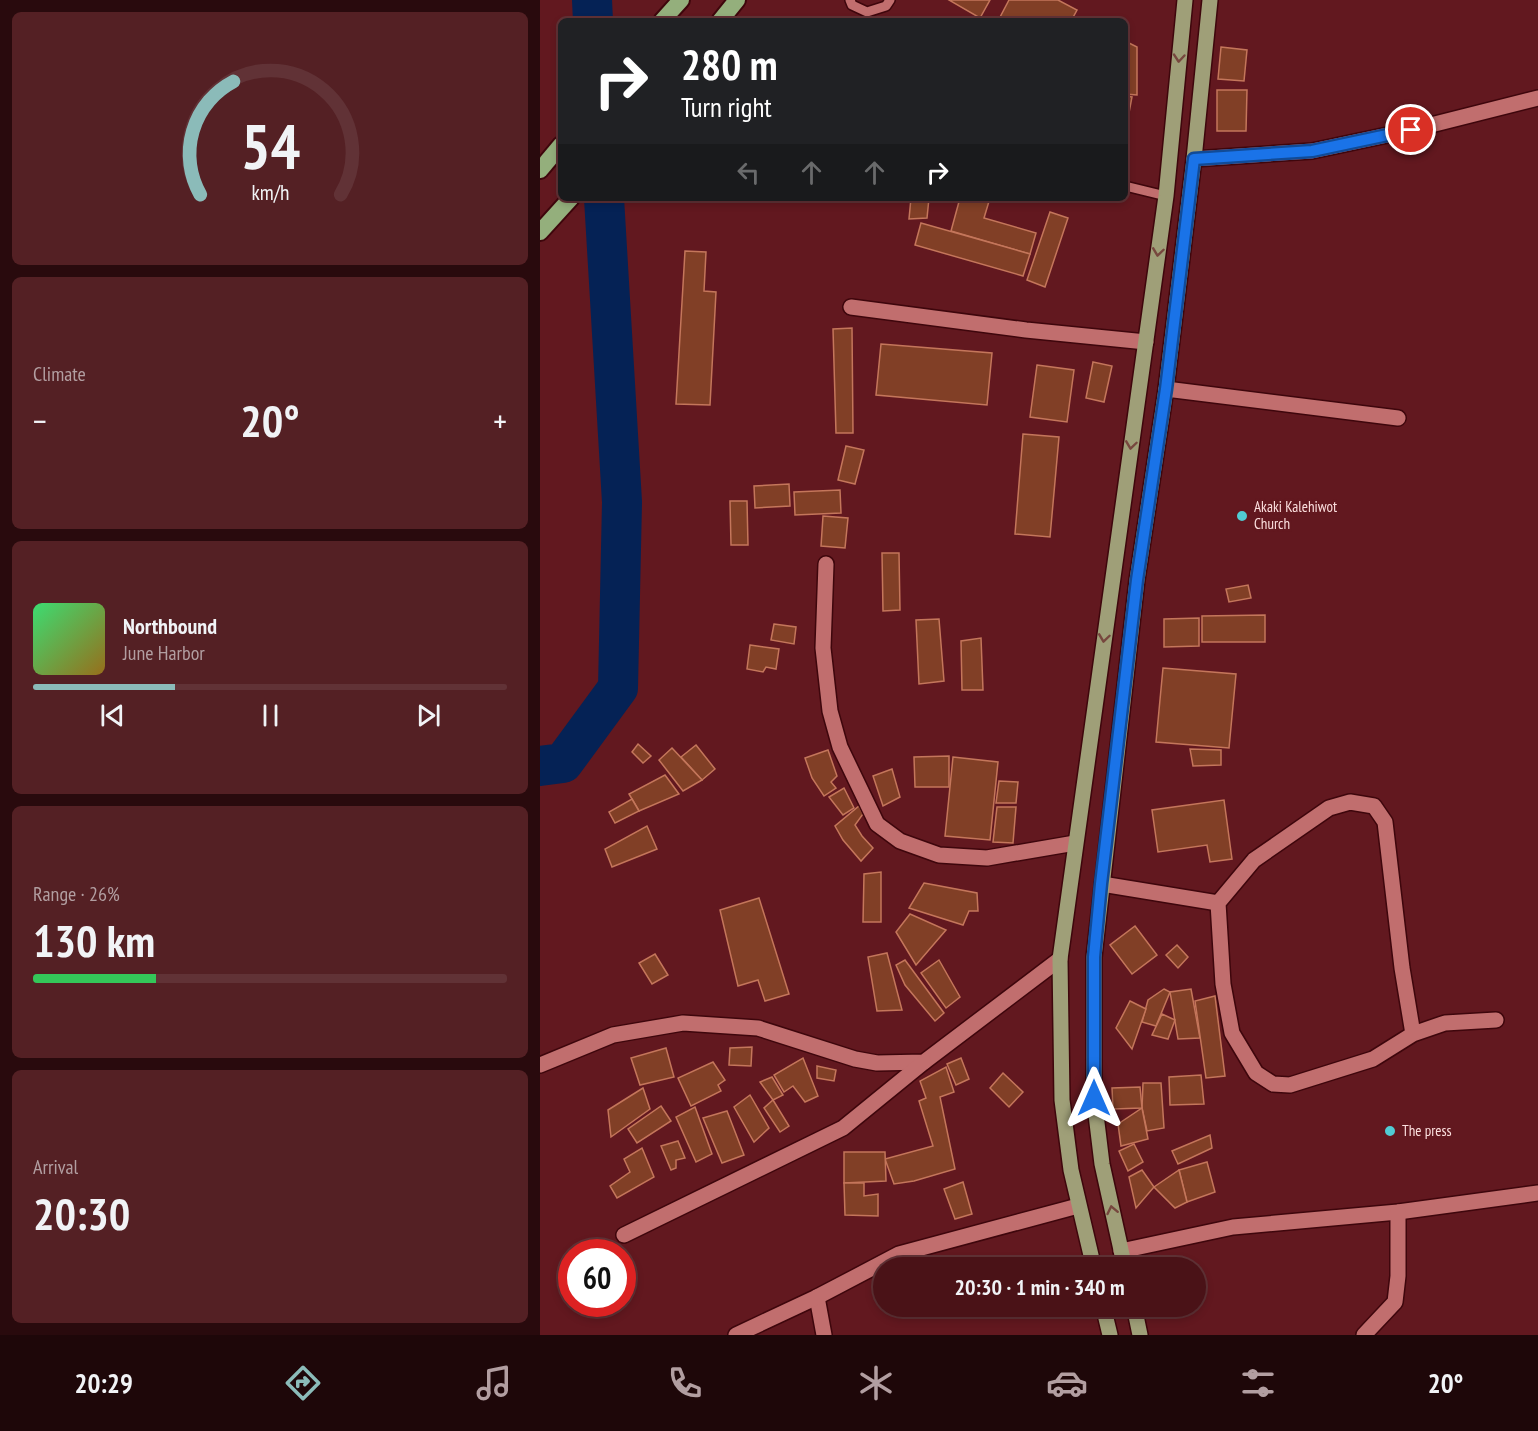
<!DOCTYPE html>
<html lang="en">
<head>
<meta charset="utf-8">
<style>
  :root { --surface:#4a1217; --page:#542024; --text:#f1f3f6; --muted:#b29ea1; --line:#613236; --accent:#8bbbb9 }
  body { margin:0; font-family:"PT Sans Narrow",sans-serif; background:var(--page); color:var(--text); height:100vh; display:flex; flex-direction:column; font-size:22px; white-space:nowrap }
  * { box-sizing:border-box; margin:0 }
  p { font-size:20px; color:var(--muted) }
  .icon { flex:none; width:33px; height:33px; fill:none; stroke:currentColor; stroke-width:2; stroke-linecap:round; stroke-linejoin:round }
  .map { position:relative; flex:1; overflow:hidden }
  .sheet { display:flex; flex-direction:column; gap:12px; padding:12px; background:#290a0d; width:540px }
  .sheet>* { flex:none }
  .top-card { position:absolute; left:18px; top:18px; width:570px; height:183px; border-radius:9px; box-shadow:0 3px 9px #0003,0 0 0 2px var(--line); background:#202124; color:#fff; overflow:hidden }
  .speed { position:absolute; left:18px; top:1239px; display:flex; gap:12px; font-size:30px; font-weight:700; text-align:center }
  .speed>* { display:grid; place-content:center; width:78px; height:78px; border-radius:50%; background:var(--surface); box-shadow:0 3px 9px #0003,0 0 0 2px var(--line); line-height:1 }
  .speed .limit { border:9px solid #d22; background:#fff; color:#111 }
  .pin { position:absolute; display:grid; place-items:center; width:51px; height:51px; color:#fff; margin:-26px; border:3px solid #fff; border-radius:50%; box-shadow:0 2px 6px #0007 }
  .me { position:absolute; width:66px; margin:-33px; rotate:0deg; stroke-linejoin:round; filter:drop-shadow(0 0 4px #0008) }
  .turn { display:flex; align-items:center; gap:21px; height:126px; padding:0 24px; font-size:27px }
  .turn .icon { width:78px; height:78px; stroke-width:2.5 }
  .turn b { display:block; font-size:42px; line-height:51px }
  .lanes { display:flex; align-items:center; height:57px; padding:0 24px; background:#0003; justify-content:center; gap:30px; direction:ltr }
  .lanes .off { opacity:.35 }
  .big { font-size:45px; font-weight:700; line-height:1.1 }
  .sheet .widget { flex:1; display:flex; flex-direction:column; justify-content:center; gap:9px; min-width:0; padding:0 21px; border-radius:9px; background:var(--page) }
  .sheet .dial { align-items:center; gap:0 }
  .dial svg { height:156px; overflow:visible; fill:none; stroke:var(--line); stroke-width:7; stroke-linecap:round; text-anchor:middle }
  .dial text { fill:var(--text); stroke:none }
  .song { display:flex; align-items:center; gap:18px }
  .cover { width:72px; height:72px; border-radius:9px; background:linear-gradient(135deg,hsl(140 70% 55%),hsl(40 70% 35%)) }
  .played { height:6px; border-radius:3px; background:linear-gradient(90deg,var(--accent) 30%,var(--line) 30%) }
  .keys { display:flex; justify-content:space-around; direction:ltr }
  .heat { display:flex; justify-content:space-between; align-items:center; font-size:33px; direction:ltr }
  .charge { height:9px; border-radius:4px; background:linear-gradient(90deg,#34c759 26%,var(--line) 0) }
  .trip { position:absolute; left:333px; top:1257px; width:333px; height:60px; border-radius:30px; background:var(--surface); box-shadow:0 3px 9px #0003,0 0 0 2px var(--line); font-weight:700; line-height:60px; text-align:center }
  .tab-bar { display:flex; height:96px; justify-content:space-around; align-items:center; background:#1e0709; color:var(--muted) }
  .tab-bar .icon { width:42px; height:42px }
  .tab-bar .active { color:var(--accent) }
  .tab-bar b { font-size:27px; color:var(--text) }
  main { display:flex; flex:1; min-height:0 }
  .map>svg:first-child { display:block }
</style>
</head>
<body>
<main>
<section class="sheet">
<div class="widget dial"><svg viewBox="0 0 100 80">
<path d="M14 69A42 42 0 1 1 86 69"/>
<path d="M14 69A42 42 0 0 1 31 11" stroke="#8bbbb9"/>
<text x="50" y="56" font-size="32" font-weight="700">54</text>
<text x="50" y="72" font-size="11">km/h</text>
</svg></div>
<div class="widget"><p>Climate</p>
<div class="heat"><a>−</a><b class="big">20°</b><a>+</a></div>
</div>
<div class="widget">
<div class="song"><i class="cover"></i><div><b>Northbound</b><p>June Harbor</p></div></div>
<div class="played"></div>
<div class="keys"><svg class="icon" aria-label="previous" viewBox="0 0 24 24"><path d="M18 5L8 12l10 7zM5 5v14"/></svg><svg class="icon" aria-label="pause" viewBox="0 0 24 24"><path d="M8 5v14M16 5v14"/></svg><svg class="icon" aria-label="next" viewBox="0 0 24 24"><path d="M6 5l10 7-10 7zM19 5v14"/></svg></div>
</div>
<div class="widget"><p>Range · 26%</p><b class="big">130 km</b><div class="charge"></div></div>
<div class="widget"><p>Arrival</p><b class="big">20:30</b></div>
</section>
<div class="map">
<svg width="998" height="1335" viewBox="0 0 998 1335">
  <rect width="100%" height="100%" fill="#62181f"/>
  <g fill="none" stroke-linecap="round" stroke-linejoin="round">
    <g stroke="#052255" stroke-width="40">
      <polyline points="52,0 53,21"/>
      <polyline points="0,766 23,763 78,688 82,502 64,198"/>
    </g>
  </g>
  <g fill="#813f26" stroke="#c4765b" stroke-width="1.5">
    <polygon points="409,0 450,0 440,18"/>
    <polygon points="469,0 518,0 537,10 531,21 458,21"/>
    <polygon points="585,41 597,47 597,95 585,94"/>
    <polygon points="681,47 707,50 704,81 678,79"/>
    <polygon points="677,90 707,90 706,131 677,131"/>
    <polygon points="585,96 592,97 585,134"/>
    <polygon points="371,198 389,198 387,218 369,219"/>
    <polygon points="420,198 450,198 444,218 496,233 490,254 411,231"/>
    <polygon points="510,212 528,218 505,287 487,280"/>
    <polygon points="381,223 490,254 483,276 375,245"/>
    <polygon points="145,251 166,252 164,291 176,292 170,405 136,404"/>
    <polygon points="312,328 313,433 296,433 293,329"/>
    <polygon points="341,344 452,353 447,405 336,395"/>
    <polygon points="553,362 572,366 564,402 546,398"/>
    <polygon points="497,365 534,370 527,422 490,417"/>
    <polygon points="483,434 519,437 510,537 475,534"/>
    <polygon points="306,446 324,450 315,484 298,480"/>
    <polygon points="249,484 250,506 215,508 214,486"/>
    <polygon points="300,490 301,513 255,515 254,492"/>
    <polygon points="190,501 207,501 208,545 191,545"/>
    <polygon points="283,516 308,518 305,548 281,546"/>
    <polygon points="342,553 359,553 360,610 343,611"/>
    <polygon points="708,585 711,598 689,602 686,589"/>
    <polygon points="725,615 725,642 662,642 662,616"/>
    <polygon points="659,618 659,646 624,647 624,619"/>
    <polygon points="399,619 404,681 379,684 376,620"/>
    <polygon points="234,624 256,627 254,644 231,640"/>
    <polygon points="441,638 443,690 422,690 421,641"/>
    <polygon points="210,645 239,649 236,669 226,667 223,672 207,669"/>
    <polygon points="623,668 696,674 689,748 616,742"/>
    <polygon points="98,744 111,756 103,763 92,752"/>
    <polygon points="156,745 175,769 162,780 141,757"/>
    <polygon points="132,748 162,780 143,791 119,760"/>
    <polygon points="650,749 681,750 681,765 653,766"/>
    <polygon points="288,750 297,776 291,782 296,788 284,796 272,778 265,758"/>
    <polygon points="409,756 409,787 375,787 374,757"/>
    <polygon points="413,757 458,762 450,840 405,836"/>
    <polygon points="352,769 360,797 343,806 333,776"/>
    <polygon points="125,775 139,794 99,811 89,794"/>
    <polygon points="459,781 478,782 476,803 456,803"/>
    <polygon points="304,788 314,808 303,815 289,797"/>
    <polygon points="92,799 99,811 75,823 69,812"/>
    <polygon points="684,800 692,859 670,862 667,845 618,852 612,810"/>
    <polygon points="319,806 323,814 315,825 322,836 333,848 321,861 303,840 295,826"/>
    <polygon points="457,807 476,807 473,843 453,842"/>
    <polygon points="107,826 117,849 72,867 65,849"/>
    <polygon points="341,872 341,922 323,922 324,874"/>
    <polygon points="384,883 437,893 438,911 429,911 423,925 369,908"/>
    <polygon points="219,898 249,994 225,1001 218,980 198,986 180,910"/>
    <polygon points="370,914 406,930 376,965 356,932"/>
    <polygon points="595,926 617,955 592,974 570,945"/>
    <polygon points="637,945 648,957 638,968 626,955"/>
    <polygon points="347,953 362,1010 337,1011 328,957"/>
    <polygon points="115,954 128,975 112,984 99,963"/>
    <polygon points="365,960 404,1013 395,1021 365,985 356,965"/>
    <polygon points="399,960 420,997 406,1008 381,973"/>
    <polygon points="624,989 630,992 616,1026 602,1022 608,1000"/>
    <polygon points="651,989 660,1038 638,1039 630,992"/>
    <polygon points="675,996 685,1076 666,1078 655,1001"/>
    <polygon points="590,1001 606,1009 592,1049 576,1028"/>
    <polygon points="622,1014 635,1020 628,1039 612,1035"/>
    <polygon points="212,1047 211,1066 189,1065 190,1048"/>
    <polygon points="126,1048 134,1077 100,1085 91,1058"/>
    <polygon points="263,1058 278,1096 265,1102 253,1086 244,1092 234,1075"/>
    <polygon points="421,1058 429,1079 416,1085 407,1064"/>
    <polygon points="173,1062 185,1080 178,1085 181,1091 151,1106 138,1078"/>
    <polygon points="277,1066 296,1070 294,1081 277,1078"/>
    <polygon points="406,1067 414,1092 400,1097 415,1169 374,1181 354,1184 345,1159 393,1146 379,1101 386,1098 380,1081"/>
    <polygon points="463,1073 483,1092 469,1107 450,1088"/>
    <polygon points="661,1075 664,1104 630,1105 629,1077"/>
    <polygon points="232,1077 243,1095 233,1100 220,1082"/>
    <polygon points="603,1083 621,1083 624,1128 607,1131 602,1108"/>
    <polygon points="600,1087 602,1108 573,1109 572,1088"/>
    <polygon points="103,1088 110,1109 71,1137 68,1110"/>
    <polygon points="210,1095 229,1128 214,1142 194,1107"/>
    <polygon points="233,1100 249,1126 240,1132 224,1108"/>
    <polygon points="121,1106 131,1121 97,1143 88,1129"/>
    <polygon points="155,1107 172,1154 156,1162 136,1117"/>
    <polygon points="602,1108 608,1139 581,1146 578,1124"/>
    <polygon points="187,1111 204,1155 182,1163 163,1118"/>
    <polygon points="670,1135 672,1148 638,1164 632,1151"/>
    <polygon points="138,1141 145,1158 136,1160 136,1168 131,1170 121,1146"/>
    <polygon points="594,1144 603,1162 588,1171 579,1151"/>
    <polygon points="102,1148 114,1177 77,1198 70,1186 90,1172 84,1159"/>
    <polygon points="304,1152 345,1152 346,1181 304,1183"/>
    <polygon points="667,1162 675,1192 647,1202 639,1170"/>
    <polygon points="602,1170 614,1187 596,1208 589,1177"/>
    <polygon points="639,1170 647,1202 635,1208 614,1187"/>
    <polygon points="423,1182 432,1214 415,1219 404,1189"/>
    <polygon points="304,1183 324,1183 324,1196 338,1194 338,1216 305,1215"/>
  </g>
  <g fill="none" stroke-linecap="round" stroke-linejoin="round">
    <g stroke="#3e060c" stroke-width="12">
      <g id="service">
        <polyline points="310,0 312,5 327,12 346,6 350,0"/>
        <polyline points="585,186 626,196"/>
      </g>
    </g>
    <g stroke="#3e060c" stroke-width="18">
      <g id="minor">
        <polyline points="654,159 772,151 871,130 998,98"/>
        <polyline points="311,307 486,330 606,342"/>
        <polyline points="626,389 858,418"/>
        <polyline points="286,564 283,648 290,711 300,747 337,824 360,841 399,855 447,858 535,843"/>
        <polyline points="562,884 678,903"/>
        <polyline points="873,1034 862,968 845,822 834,806 810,802 789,808 714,860 678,903 683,984 692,1033 716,1073 733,1084 750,1085 833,1059 873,1034 905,1023 956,1020"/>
        <polyline points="0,1065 73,1035 143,1023 218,1028 315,1059 337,1063 384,1062 520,959"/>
        <polyline points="84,1235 303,1128 384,1062"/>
        <polyline points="581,1251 693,1227 858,1212 998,1193"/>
        <polyline points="277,1297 284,1335"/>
        <polyline points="196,1335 277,1297 359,1254 538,1206"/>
        <polyline points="824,1335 855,1302 858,1276 858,1212"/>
      </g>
    </g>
    <g stroke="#3e060c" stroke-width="18">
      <g id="primary">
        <polyline points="554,1268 531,1170 522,1100 520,959 626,196 645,0"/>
        <polyline points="585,1268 562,1164 554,1098 554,957 597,580 626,389 654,159 670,0"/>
        <polyline points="563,1306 570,1335"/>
        <polyline points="594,1306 600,1335"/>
      </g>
    </g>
    <g stroke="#3e060c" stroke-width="20">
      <g id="trunk">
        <polyline points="122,21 141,0"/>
        <polyline points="180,21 197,0"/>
        <polyline points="0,170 21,145"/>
        <polyline points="0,232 31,198"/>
      </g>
    </g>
    <use href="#service" stroke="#c16e6e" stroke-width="9"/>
    <use href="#minor" stroke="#c16e6e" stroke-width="15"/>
    <use href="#primary" stroke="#9f9f78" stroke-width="15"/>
    <use href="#trunk" stroke="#94af7c" stroke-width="16"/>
  </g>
  <defs><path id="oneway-chevron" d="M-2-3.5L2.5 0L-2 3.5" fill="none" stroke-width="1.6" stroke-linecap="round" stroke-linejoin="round" transform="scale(1.5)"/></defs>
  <g stroke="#77473e">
    <use href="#oneway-chevron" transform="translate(639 58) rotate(95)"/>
    <use href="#oneway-chevron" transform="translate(618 252) rotate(98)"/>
    <use href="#oneway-chevron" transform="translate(591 445) rotate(98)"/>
    <use href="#oneway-chevron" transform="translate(564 638) rotate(98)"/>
    <use href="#oneway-chevron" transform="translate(572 1210) rotate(-102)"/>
  </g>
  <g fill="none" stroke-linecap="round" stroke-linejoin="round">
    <g stroke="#114b97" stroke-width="15">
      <polyline id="route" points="554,1098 554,957 561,884 597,580 626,389 654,159 772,151 871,130"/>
    </g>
    <use href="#route" stroke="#1a73e8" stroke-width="10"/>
  </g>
  <g fill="#51ccd3" stroke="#62181f" stroke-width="2">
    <circle cx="702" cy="516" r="6"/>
    <circle cx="850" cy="1131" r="6"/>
  </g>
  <g text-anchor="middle" stroke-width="5" stroke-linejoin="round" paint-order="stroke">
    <g font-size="15" fill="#fbdedd" stroke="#62181f" text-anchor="start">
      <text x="714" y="512">Akaki Kalehiwot<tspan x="714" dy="17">Church</tspan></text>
      <text x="862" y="1136">The press</text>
    </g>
  </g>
</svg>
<div class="speed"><div class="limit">60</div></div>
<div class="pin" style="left:871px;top:130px;background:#d93025"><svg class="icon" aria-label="arrive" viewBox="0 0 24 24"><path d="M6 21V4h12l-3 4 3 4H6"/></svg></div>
<svg class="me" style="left:554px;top:1098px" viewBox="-20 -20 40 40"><path d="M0-17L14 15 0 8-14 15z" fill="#1a73e8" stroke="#fff" stroke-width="4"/></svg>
<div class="trip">20:30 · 1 min · 340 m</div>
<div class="top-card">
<div class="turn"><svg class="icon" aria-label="right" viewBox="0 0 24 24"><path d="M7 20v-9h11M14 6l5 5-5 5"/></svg><div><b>280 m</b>Turn right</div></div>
<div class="lanes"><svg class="icon off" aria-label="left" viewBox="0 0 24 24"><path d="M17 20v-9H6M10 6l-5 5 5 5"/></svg><svg class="icon off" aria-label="ahead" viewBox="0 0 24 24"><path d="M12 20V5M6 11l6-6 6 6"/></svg><svg class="icon off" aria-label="ahead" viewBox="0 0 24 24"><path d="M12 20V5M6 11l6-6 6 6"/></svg><svg class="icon" aria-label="right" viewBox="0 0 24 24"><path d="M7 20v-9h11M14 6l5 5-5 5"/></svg></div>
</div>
</div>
</main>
<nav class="tab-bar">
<b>20:29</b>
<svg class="icon active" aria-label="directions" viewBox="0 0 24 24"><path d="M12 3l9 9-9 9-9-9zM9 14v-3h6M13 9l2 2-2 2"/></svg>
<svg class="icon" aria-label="music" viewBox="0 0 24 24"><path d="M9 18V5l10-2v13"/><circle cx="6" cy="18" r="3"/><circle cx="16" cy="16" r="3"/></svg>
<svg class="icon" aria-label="phone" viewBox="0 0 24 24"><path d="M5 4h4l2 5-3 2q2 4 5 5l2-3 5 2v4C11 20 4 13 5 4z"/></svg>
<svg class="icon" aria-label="climate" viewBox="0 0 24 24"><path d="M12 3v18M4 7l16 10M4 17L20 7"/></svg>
<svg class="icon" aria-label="car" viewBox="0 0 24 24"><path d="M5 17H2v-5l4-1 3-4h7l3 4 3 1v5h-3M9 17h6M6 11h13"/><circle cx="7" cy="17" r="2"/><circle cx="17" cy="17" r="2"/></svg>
<svg class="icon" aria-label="filters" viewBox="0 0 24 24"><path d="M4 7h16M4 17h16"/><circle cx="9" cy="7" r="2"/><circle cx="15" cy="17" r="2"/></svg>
<b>20°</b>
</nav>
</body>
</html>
